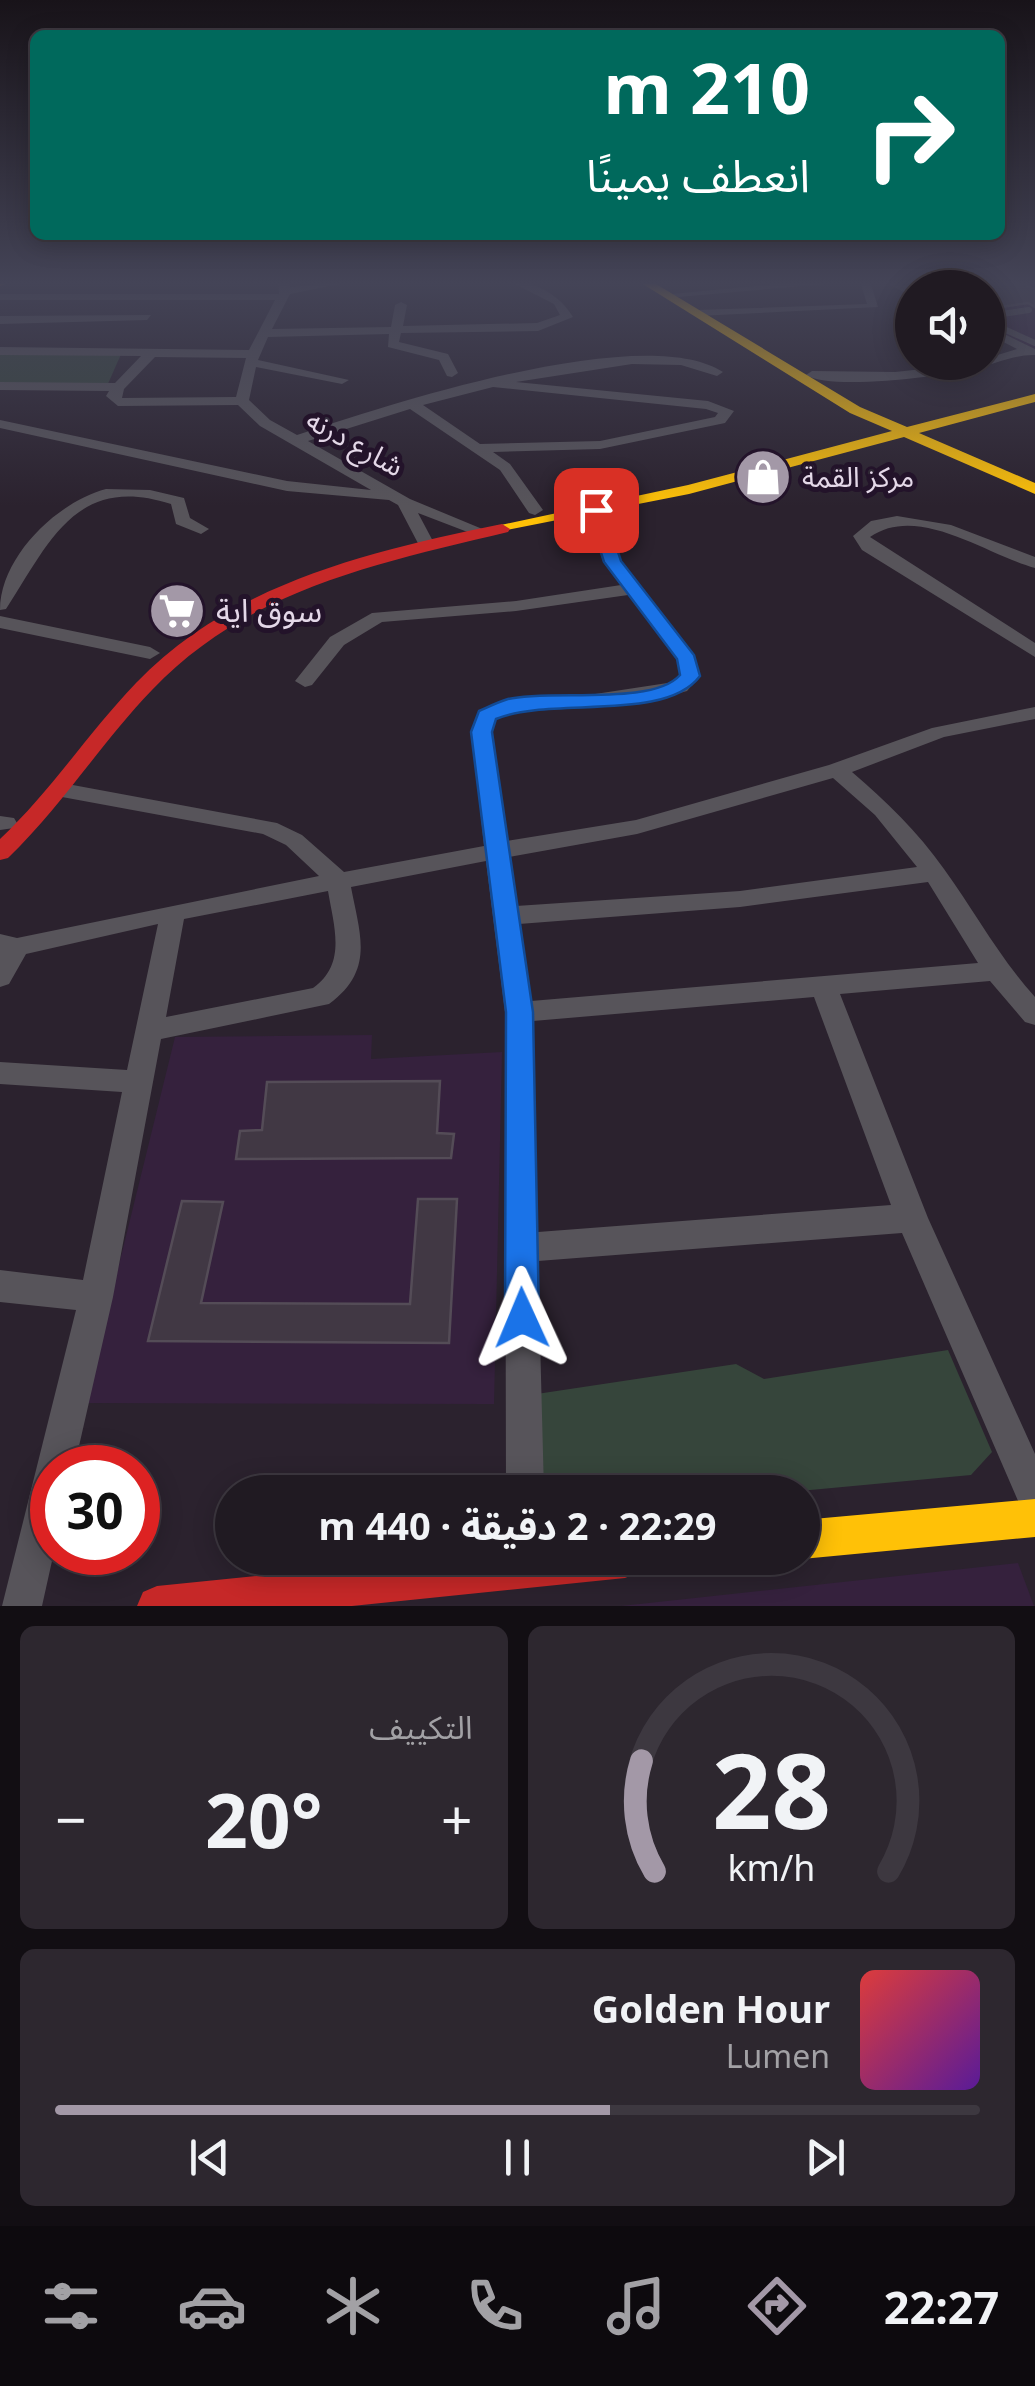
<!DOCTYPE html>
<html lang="ar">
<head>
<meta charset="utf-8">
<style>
  :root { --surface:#201a22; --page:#2d272f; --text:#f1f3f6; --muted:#a2a1a5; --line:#3d3840; --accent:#a398a7 }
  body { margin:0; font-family:"Noto Sans","Noto Sans Arabic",sans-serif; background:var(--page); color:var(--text); direction:rtl; height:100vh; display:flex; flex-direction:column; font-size:38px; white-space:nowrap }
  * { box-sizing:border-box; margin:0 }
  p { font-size:32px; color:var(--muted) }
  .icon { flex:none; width:55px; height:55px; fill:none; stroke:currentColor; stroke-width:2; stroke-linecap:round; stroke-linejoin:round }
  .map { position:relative; height:1606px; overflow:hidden; direction:ltr }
  .sheet { display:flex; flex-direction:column; gap:20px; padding:20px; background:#120e13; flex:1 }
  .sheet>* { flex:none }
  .top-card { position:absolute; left:30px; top:30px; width:975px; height:210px; border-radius:15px; box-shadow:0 5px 25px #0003,0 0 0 2px var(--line); direction:rtl; background:#00695c; color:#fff; overflow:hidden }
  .buttons { position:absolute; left:895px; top:270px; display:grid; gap:20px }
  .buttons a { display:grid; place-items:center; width:110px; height:110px; border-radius:50%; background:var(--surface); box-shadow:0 5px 25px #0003,0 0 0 2px var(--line); font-size:50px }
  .speed { position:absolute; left:30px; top:1445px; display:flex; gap:20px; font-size:50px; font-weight:700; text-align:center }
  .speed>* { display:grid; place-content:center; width:130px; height:130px; border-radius:50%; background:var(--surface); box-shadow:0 5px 25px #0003,0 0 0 2px var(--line); line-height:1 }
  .speed .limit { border:15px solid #d22; background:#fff; color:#111 }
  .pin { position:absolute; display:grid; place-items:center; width:85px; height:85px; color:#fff; margin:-42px; border-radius:20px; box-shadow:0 5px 15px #0006 }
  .me { position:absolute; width:110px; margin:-55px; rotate:359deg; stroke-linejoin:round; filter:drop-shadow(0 0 8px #0008) }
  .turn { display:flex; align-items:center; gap:35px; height:210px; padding:0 30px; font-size:45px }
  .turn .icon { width:130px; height:130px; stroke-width:2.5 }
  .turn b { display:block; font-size:70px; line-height:85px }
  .big { font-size:75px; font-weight:700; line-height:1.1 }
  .sheet .card { flex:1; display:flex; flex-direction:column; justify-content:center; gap:15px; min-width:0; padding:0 35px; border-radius:15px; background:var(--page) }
  .sheet .dial { align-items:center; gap:0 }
  .dial svg { height:260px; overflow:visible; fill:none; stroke:var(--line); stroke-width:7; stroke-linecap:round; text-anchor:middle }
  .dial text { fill:var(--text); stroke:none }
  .song { display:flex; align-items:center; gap:30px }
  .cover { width:120px; height:120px; border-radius:15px; background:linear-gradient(135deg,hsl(0 70% 55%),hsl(270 70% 35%)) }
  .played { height:10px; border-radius:5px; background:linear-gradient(90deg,var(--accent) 60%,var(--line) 60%) }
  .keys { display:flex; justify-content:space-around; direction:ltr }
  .heat { display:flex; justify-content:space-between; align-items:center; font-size:55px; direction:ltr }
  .sheet .tiles { flex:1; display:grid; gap:20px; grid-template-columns:1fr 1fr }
  .card:last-child { grid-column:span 2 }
  .trip { position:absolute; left:215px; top:1475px; width:605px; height:100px; border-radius:50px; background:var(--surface); box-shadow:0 5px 25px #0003,0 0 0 2px var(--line); font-weight:700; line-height:100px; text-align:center; direction:rtl }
  .tabs { display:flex; height:160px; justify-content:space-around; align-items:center; background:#0d0a0e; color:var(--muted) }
  .tabs .icon { width:70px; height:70px }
  .tabs .selected { color:var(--accent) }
  .tabs b { font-size:45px; color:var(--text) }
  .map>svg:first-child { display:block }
</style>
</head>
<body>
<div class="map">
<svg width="1035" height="1606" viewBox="0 0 1035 1606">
  <rect width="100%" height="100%" fill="#2b222e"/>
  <g fill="#35213d">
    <polygon points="934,281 1035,281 1035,349 988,326 988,288 905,286"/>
    <polygon points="372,1035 371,1059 502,1052 494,1404 85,1403 175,1037"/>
    <polygon points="1018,1563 1034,1606 621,1606"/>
  </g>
  <g fill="#36453b">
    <polygon points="0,352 122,352 107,386 0,385"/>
    <polygon points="948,1350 992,1452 971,1475 789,1492 532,1492 530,1395 736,1364 764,1379"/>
  </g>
  <g fill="#413844" stroke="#544c57" stroke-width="2.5">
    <polygon points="988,281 1017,281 1035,289 1035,307 1028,303 988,309"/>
    <polygon points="440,1081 437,1133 454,1134 451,1158 236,1159 240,1131 262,1130 267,1082"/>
    <polygon points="418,1199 457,1199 449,1343 148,1341 182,1201 223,1202 201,1303 410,1304"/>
  </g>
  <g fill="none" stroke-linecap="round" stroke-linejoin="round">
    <g stroke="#57545a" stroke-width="6">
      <polyline points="988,316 1029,310"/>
      <polyline points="988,322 1035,343"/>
    </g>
    <g fill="#57545a" fill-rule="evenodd">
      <path d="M278 281H288L290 287 354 281 290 294 272 329 391 327 395 305 401 302 407 305 403 326 537 323 560 315 554 304 509 281C535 281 560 295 573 317L538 331 401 333 399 342 448 354 458 373 452 377 447 376 439 360 388 347 389 334 268 337 258 360 349 380 342 384 256 367 249 400 270 420 297 435C384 406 644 320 723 372L717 376 681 365 632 364 516 382 708 401 734 411 725 423 600 449 493 452 510 464 543 510 535 515 529 513 500 470 410 409 308 441 410 499 492 533 478 536 418 513 435 545 427 550 421 549 398 505 389 500 287 491 0 428V420L287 481 371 490 260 426 238 405 118 406 106 396 109 391 0 390V382L115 383 141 356 0 355V347L249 350 275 300H0V294H279ZM155 357 246 358 236 397 122 398 124 389ZM493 387 706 409 718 413 715 417 600 441 480 444 423 405Z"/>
      <polygon points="809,281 859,281 678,297 672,294"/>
      <polygon points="860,281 870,281 878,307 697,316 691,313 697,310 867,304"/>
      <polygon points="882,281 896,281 912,289 912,296"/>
      <polygon points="151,315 147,320 0,324 0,316"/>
      <path d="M988 326 1035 349V355C1016 354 994 364 975 369 943 376 831 391 806 375L812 371 895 372 988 362V358L1017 349 988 334Z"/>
      <path d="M106 489 150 490 184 498 190 518 209 529 201 534 176 524 171 504C76 473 49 543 6 609L0 610C0 557 57 502 106 489Z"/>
      <path d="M596 505 604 510 620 561 694 655 700 676 687 691 680 693 582 708 516 710 495 719 492 732 507 841 636 820 829 765 932 728 1035 707V719L944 737 852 772C886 801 918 832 944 869 975 912 999 957 1035 997V1025L1025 1022 990 981 840 994 928 1218 1035 1454V1516L1022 1510 902 1233 538 1261 544 1492H506L505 1012 486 861 351 887C360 935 375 970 329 1004L161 1039 113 1297 74 1468H52L54 1552 42 1606H2L76 1310 0 1302V1270L83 1280 122 1092 0 1084V1062L127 1070 158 924 26 954 9 984 0 987V934L17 938 319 876 286 845 263 834 62 797 51 790 62 783 277 823 302 835 344 872 484 846 472 732 479 712 512 698 582 696 674 682 680 675 677 659 628 595 516 611 382 622 344 645 312 685 305 687 295 681 330 637 372 613 516 601 621 585 603 562 588 510ZM833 778 875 815 917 867 740 891 516 906 509 857 637 834ZM928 882 978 963 531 1001 519 924 740 907ZM328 891C334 927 347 964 313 988L166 1017 184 919ZM814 997 891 1205 538 1232 533 1021Z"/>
      <path d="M897 516 951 525 1035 557V568C987 555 918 503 870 537L1035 643V657L862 550 853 536 871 521Z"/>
      <polygon points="0,616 150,647 160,653 150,659 0,628"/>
      <polygon points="0,816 14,818 17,823 14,828 0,830"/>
    </g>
    <g fill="#ffc107" fill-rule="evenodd">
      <polygon points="0,281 14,281 0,286"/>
      <polygon points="638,281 651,281 860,407 907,427 1035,394 1035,402 919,433 1035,483 1035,494 904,437 689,494 496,532 496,526 688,485 892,431 850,413"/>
      <polygon points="1035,1499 1035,1537 802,1559 797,1558 802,1558 802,1520"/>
    </g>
    <g fill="#c62828" fill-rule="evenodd">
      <path d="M502 524 510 529 508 532C379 563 248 589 152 690 101 743 62 806 8 858L0 860V839C51 791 88 733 136 683 232 583 371 551 502 524Z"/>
      <polygon points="436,1558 645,1558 639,1572 625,1578 352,1606 137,1606 143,1592 157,1586"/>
    </g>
  </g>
  <linearGradient id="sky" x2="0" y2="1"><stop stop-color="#181319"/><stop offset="0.56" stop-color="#444457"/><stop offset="1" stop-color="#444457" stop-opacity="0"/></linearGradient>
  <rect width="1035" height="506" fill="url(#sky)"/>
  <path fill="#1a73e8" stroke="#114b97" stroke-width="2.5" d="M596 505 604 510 621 561 694 655 700 676C665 723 550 696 496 719L492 732 533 1012 539 1318 534 1329 522 1334 510 1329 505 1318 506 1012 471 732 479 711C488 707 498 702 508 699 550 689 653 706 680 675L677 659 604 562 587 510Z"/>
  <defs>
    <g id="shop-disc" transform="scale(2.875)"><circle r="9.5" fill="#a398a7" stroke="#23132a"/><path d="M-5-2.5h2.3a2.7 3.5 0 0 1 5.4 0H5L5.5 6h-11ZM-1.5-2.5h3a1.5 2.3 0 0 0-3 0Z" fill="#fff"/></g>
    <g id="supermarket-disc" transform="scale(2.875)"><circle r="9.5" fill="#a398a7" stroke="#23132a"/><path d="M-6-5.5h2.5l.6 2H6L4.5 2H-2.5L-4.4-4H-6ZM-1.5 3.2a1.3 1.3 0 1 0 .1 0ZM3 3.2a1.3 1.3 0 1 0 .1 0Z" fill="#fff"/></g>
  </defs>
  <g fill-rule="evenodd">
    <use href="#shop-disc" x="763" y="477"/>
    <use href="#supermarket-disc" x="177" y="611"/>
  </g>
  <g text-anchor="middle" stroke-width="10" stroke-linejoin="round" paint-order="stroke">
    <g font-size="28" fill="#e4d8e8" stroke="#23132a">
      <text transform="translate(355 443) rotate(29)" y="10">شارع درنه</text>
    </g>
    <g font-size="28" fill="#e4d8e8" stroke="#23132a" text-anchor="start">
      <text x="802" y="487">مركز القمة</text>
    </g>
    <g font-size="32" fill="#e4d8e8" stroke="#23132a" text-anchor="start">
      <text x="216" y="622">سوق اية</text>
    </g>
  </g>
</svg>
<div class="buttons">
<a><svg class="icon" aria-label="sound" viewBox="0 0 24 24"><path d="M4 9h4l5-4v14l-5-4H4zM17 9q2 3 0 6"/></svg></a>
</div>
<div class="speed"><div class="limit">30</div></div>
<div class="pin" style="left:596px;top:510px;background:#d93025"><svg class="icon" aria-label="arrive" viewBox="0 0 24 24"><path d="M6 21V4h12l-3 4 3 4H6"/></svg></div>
<svg class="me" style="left:522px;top:1318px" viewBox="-20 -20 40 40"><path d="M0-17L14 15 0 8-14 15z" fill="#1a73e8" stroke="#fff" stroke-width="4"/></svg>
<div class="trip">22:29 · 2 دقيقة · 440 m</div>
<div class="top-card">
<div class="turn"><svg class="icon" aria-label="right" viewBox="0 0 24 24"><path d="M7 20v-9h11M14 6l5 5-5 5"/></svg><div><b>210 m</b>انعطف يمينًا</div></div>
</div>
</div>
<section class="sheet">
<div class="tiles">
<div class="card dial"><svg viewBox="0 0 100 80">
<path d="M14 69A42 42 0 1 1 86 69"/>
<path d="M14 69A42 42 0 0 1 10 35" stroke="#a398a7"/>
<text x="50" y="56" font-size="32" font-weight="700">28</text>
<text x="50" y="72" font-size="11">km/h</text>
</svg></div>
<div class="card"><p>التكييف</p>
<div class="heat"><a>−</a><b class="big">20°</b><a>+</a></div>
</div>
<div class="card">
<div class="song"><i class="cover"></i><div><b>Golden Hour</b><p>Lumen</p></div></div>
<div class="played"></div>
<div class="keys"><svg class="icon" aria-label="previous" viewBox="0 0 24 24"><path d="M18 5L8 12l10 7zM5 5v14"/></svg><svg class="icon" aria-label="pause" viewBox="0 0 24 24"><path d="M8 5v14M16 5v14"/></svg><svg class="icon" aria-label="next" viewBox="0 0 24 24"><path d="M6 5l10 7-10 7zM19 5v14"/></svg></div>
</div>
</div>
</section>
<nav class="tabs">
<b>22:27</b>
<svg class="icon selected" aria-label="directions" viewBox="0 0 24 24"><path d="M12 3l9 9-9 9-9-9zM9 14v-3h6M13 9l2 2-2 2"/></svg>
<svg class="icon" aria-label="music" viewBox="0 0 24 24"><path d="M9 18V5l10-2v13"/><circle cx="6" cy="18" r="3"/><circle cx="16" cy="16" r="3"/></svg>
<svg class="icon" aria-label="phone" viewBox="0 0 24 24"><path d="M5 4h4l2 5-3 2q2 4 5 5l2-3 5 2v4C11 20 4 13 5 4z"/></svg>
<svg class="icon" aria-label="climate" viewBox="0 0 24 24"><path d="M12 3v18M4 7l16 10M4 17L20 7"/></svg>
<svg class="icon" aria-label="car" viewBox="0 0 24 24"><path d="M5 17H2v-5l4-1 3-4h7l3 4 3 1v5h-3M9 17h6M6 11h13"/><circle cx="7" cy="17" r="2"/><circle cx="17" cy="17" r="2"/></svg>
<svg class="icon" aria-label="filters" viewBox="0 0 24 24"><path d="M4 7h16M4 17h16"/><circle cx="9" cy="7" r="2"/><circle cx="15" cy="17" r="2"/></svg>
</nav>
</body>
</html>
